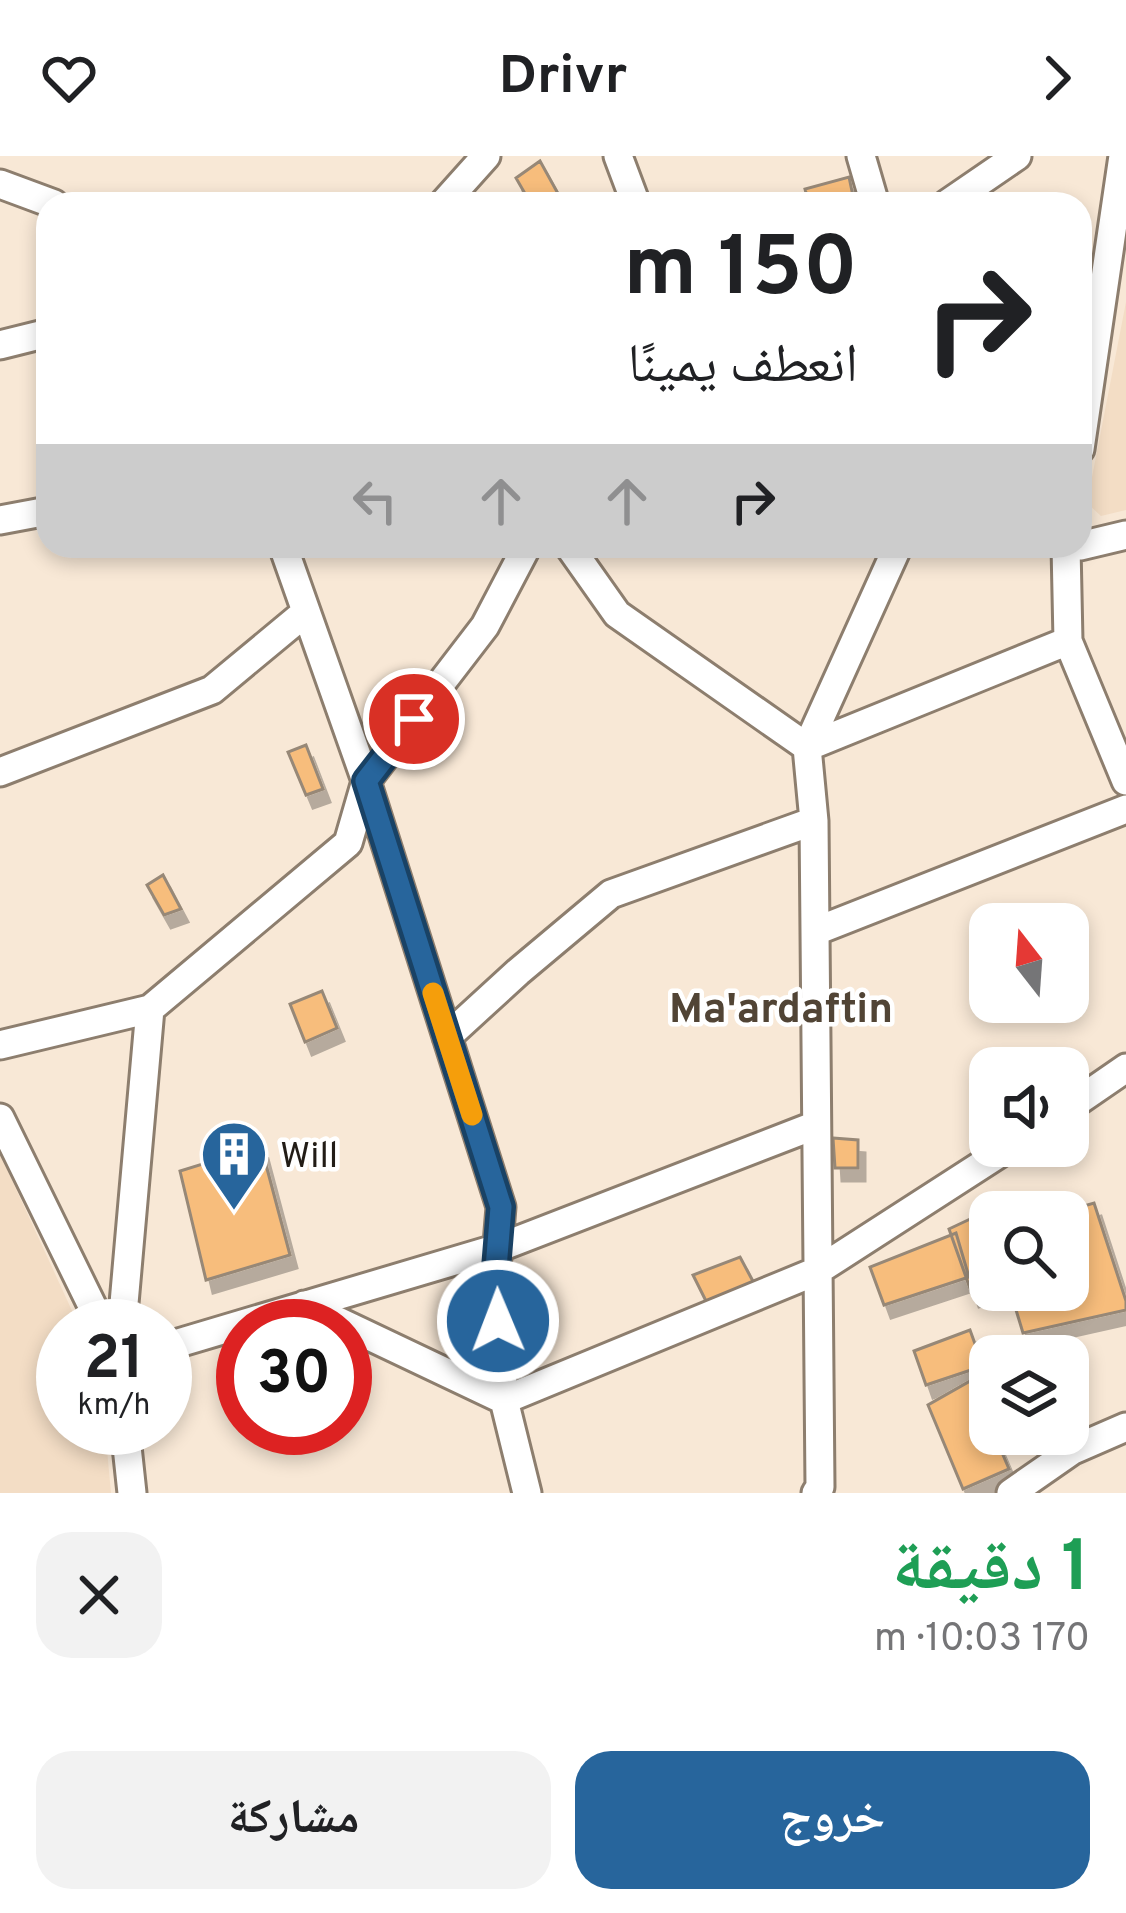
<!DOCTYPE html>
<html lang="ar">
<head>
<meta charset="utf-8">
<style>
	body { margin:0; font-family:Overpass,"Noto Naskh Arabic",sans-serif; background:#f2f2f2; color:#202124; direction:rtl; height:100vh; display:flex; flex-direction:column; font-size:45px; white-space:nowrap }
	* { box-sizing:border-box; margin:0 }
	p { font-size:39px; color:#757577 }
	.icon { flex:none; width:66px; height:66px; fill:none; stroke:currentColor; stroke-width:2; stroke-linecap:round; stroke-linejoin:round }
	.map { position:relative; height:1337px; overflow:hidden; direction:ltr }
	.side { display:flex; flex-direction:column; background:#fff; flex:1 }
	.side>* { flex:none }
	.hud { position:absolute; left:36px; top:36px; width:1056px; height:366px; border-radius:36px; box-shadow:0 6px 18px #0003; direction:rtl; background:#fff; color:#202124; overflow:hidden }
	.needle { width:78px; rotate:343deg }
	.controls { position:absolute; left:969px; top:747px; display:grid; gap:24px }
	.controls a { display:grid; place-items:center; width:120px; height:120px; border-radius:24px; background:#fff; box-shadow:0 6px 18px #0003; font-size:60px }
	.speed { position:absolute; left:36px; top:1143px; display:flex; gap:24px; font-size:60px; font-weight:700; text-align:center }
	.speed>* { display:grid; place-content:center; width:156px; height:156px; border-radius:50%; background:#fff; box-shadow:0 6px 18px #0003; line-height:1 }
	.speed small { font-size:30px; font-weight:400 }
	.speed .limit { border:18px solid #d22; background:#fff; color:#111 }
	.pin { position:absolute; display:grid; place-items:center; width:102px; height:102px; color:#fff; margin:-51px; border:6px solid #fff; border-radius:50%; box-shadow:0 3px 12px #0007 }
	.me { position:absolute; width:132px; margin:-66px; rotate:359deg; stroke-linejoin:round; filter:drop-shadow(0 0 9px #0008) }
	.turn { display:flex; align-items:center; gap:42px; height:252px; padding:0 36px; font-size:54px }
	.turn .icon { width:156px; height:156px; stroke-width:2.5 }
	.turn b { display:block; font-size:84px; line-height:102px }
	.lanes { display:flex; align-items:center; height:114px; padding:0 36px; background:#0003; justify-content:center; gap:60px; direction:ltr }
	.lanes .off { opacity:.35 }
	.round { display:grid; place-items:center; flex:none; width:126px; height:126px; border-radius:36px; background:#f2f2f2 }
	.overview { display:flex; align-items:center; justify-content:space-between; height:204px; padding:0 36px }
	h1 { font-size:72px; font-weight:700; line-height:90px; color:#1e9e55 }
	.action { display:flex; gap:24px; margin-top:auto; padding:24px 36px }
	.action a { flex:1; height:138px; border-radius:36px; background:#27659c; color:#fff; font-size:48px; font-weight:700; line-height:138px; text-align:center }
	.action a+a { background:#f2f2f2; color:#202124 }
	header { display:flex; justify-content:space-between; align-items:center; height:156px; padding:0 36px; background:#fff; font-size:54px; font-weight:700 }
	.map>svg:first-child { display:block }
	.built { fill:#f3ddc5 }
	.building { fill:#f7bd7c; stroke:#978877; stroke-width:3; filter:url(#shadow) }
	.lines { fill:none; stroke-linecap:round; stroke-linejoin:round }
	.minor-casing { stroke:#8d7e6e; stroke-width:33 }
	.minor { stroke:#fff; stroke-width:27 }
	.route-casing { stroke:#194265; stroke-width:30 }
	.route { stroke:#27659c; stroke-width:21 }
	.slow { stroke:#f59e0b; stroke-width:21 }
	.labels { text-anchor:middle; stroke-width:9; stroke-linejoin:round; paint-order:stroke }
	.poi-label { font-size:36px; fill:#221c16; stroke:#fff; text-anchor:start }
	.quarter-label { font-size:42px; font-weight:bold; fill:#514435; stroke:#fff }
</style>
</head>
<body>
<header><svg class="icon" aria-label="forward" viewBox="0 0 24 24"><path d="M9 5l7 7-7 7"/></svg>Drivr<svg class="icon" aria-label="heart" viewBox="0 0 24 24"><path d="M12 20l-8-8c-3-5 5-10 8-4 3-6 11-1 8 4z"/></svg></header>
<div class="map">
<svg width="1126" height="1337" viewBox="0 0 1126 1337">
	<defs>
		<filter id="shadow"><feDropShadow dx="7" dy="13" stdDeviation="0" flood-color="#0004"/></filter>
	</defs>
	<rect width="100%" height="100%" fill="#f8e8d6"/>
	<path class="built" d="M1126 146V354L1101 360 1087 347Z
		M0 998 79 1170H63V1272H105L111 1337H0Z"/>
	<path class="building" d="M540 5 561 43 548 48H531L516 22Z
		M849 21 853 40 833 48H809L805 33Z
		M306 589 323 633 306 639 288 596Z
		M163 719 181 753 164 759 147 729Z
		M322 835 337 872 305 886 290 848Z
		M833 982 858 984V1012H835Z
		M261 990 290 1099 206 1124 180 1015Z
		M1094 1047 1126 1145V1154L1023 1177 1010 1134H1068V1056H1063Z
		M983 1057 990 1081V1133L972 1138 949 1073Z
		M956 1077 969 1121 884 1149 870 1111Z
		M740 1101 756 1131 709 1151 693 1119Z
		M970 1174 983 1210 926 1229 914 1195Z
		M972 1224 990 1268V1278H994L1009 1313 963 1333 928 1249Z"/>
	<g class="lines">
		<g class="minor-casing">
			<path id="minor" d="M618 0 636 48
				M861 0 875 48
				M0 28 54 48
				M443 48 486 0
				M947 48 1017 0
				M0 189 48 177
				M1080 293 1123 0
				M0 364 48 355
				M283 390 366 625 501 1051 495 1125 504 1244 527 1337
				M569 390 617 458 807 591 1068 485
				M1066 390 1068 485 1126 625
				M1080 390 1126 379
				M0 616 212 534 306 456
				M816 775 1126 653
				M447 881 518 816 611 738 814 665
				M0 889 150 853 348 687 366 625 485 470 527 390
				M1068 952 1126 912
				M0 962 102 1170
				M304 1149 504 1244 817 1115 1011 990
				M122 1170 150 853
				M165 1191 498 1092 816 969
				M125 1272 132 1337
				M816 1337 820 1331 814 665 807 591 898 390
				M1011 1337 1073 1294 1126 1271"/>
		</g>
		<use href="#minor" class="minor"/>
	</g>
	<g class="lines">
		<g class="route-casing">
			<path id="route" d="M414 563 366 625 501 1051 495 1125 498 1165"/>
		</g>
		<use href="#route" class="route"/>
		<path class="slow" d="M433 837 472 959"/>
	</g>
	<defs>
		<g id="building-pin" transform="scale(3.45)"><path d="M0 17L-7.5 6A9.5 9.5 0 1 1 7.5 6Z" fill="#27659c" stroke="#fff"/><path d="M-4-6H4V6H1V3H-1V6H-4ZM-2.5-4.3h1.7v1.8h-1.7ZM.8-4.3h1.7v1.8H.8ZM-2.5-1h1.7V.8h-1.7ZM.8-1h1.7V.8H.8Z" fill="#fff"/></g>
	</defs>
	<g fill-rule="evenodd">
		<use href="#building-pin" x="234" y="998"/>
	</g>
	<g class="labels">
		<g class="poi-label">
			<text x="280" y="1011">Will</text>
		</g>
		<g class="quarter-label">
			<text x="781" y="866">Ma'ardaftin</text>
		</g>
	</g>
</svg>
<div class="controls">
<a><svg class="needle" viewBox="-14 -14 28 28"><path d="M0-13l5 13h-10z" fill="#e53935"/><path d="M0 13l5-13h-10z" fill="#757577"/></svg></a>
<a><svg class="icon" aria-label="sound" viewBox="0 0 24 24"><path d="M4 9h4l5-4v14l-5-4H4zM17 9q2 3 0 6"/></svg></a>
<a><svg class="icon" aria-label="search" viewBox="0 0 24 24"><circle cx="10" cy="10" r="6"/><path d="M15 15l6 6"/></svg></a>
<a><svg class="icon" aria-label="layers" viewBox="0 0 24 24"><path d="M12 4l9 5-9 5-9-5zM3 14l9 5 9-5"/></svg></a>
</div>
<div class="speed"><div>21<small>km/h</small></div><div class="limit">30</div></div>
<div class="pin" style="left:414px;top:563px;background:#d93025"><svg class="icon" aria-label="arrive" viewBox="0 0 24 24"><path d="M6 21V4h12l-3 4 3 4H6"/></svg></div>
<svg class="me" style="left:498px;top:1165px" viewBox="-20 -20 40 40"><circle r="17" fill="#27659c" stroke="#fff" stroke-width="3"/><path d="M0-11L8 9 0 5-8 9z" fill="#fff"/></svg>
<div class="hud">
<div class="turn"><svg class="icon" aria-label="right" viewBox="0 0 24 24"><path d="M7 20v-9h11M14 6l5 5-5 5"/></svg><div><b>150 m</b>انعطف يمينًا</div></div>
<div class="lanes"><svg class="icon off" aria-label="left" viewBox="0 0 24 24"><path d="M17 20v-9H6M10 6l-5 5 5 5"/></svg><svg class="icon off" aria-label="ahead" viewBox="0 0 24 24"><path d="M12 20V5M6 11l6-6 6 6"/></svg><svg class="icon off" aria-label="ahead" viewBox="0 0 24 24"><path d="M12 20V5M6 11l6-6 6 6"/></svg><svg class="icon" aria-label="right" viewBox="0 0 24 24"><path d="M7 20v-9h11M14 6l5 5-5 5"/></svg></div>
</div>
</div>
<section class="side">
<div class="overview"><div><h1>1 دقيقة</h1><p>170 m · 10:03</p></div><a class="round"><svg class="icon" aria-label="close" viewBox="0 0 24 24"><path d="M6 6l12 12M18 6L6 18"/></svg></a></div>
<div class="action"><a>خروج</a><a>مشاركة</a></div>
</section>
</body>
</html>
